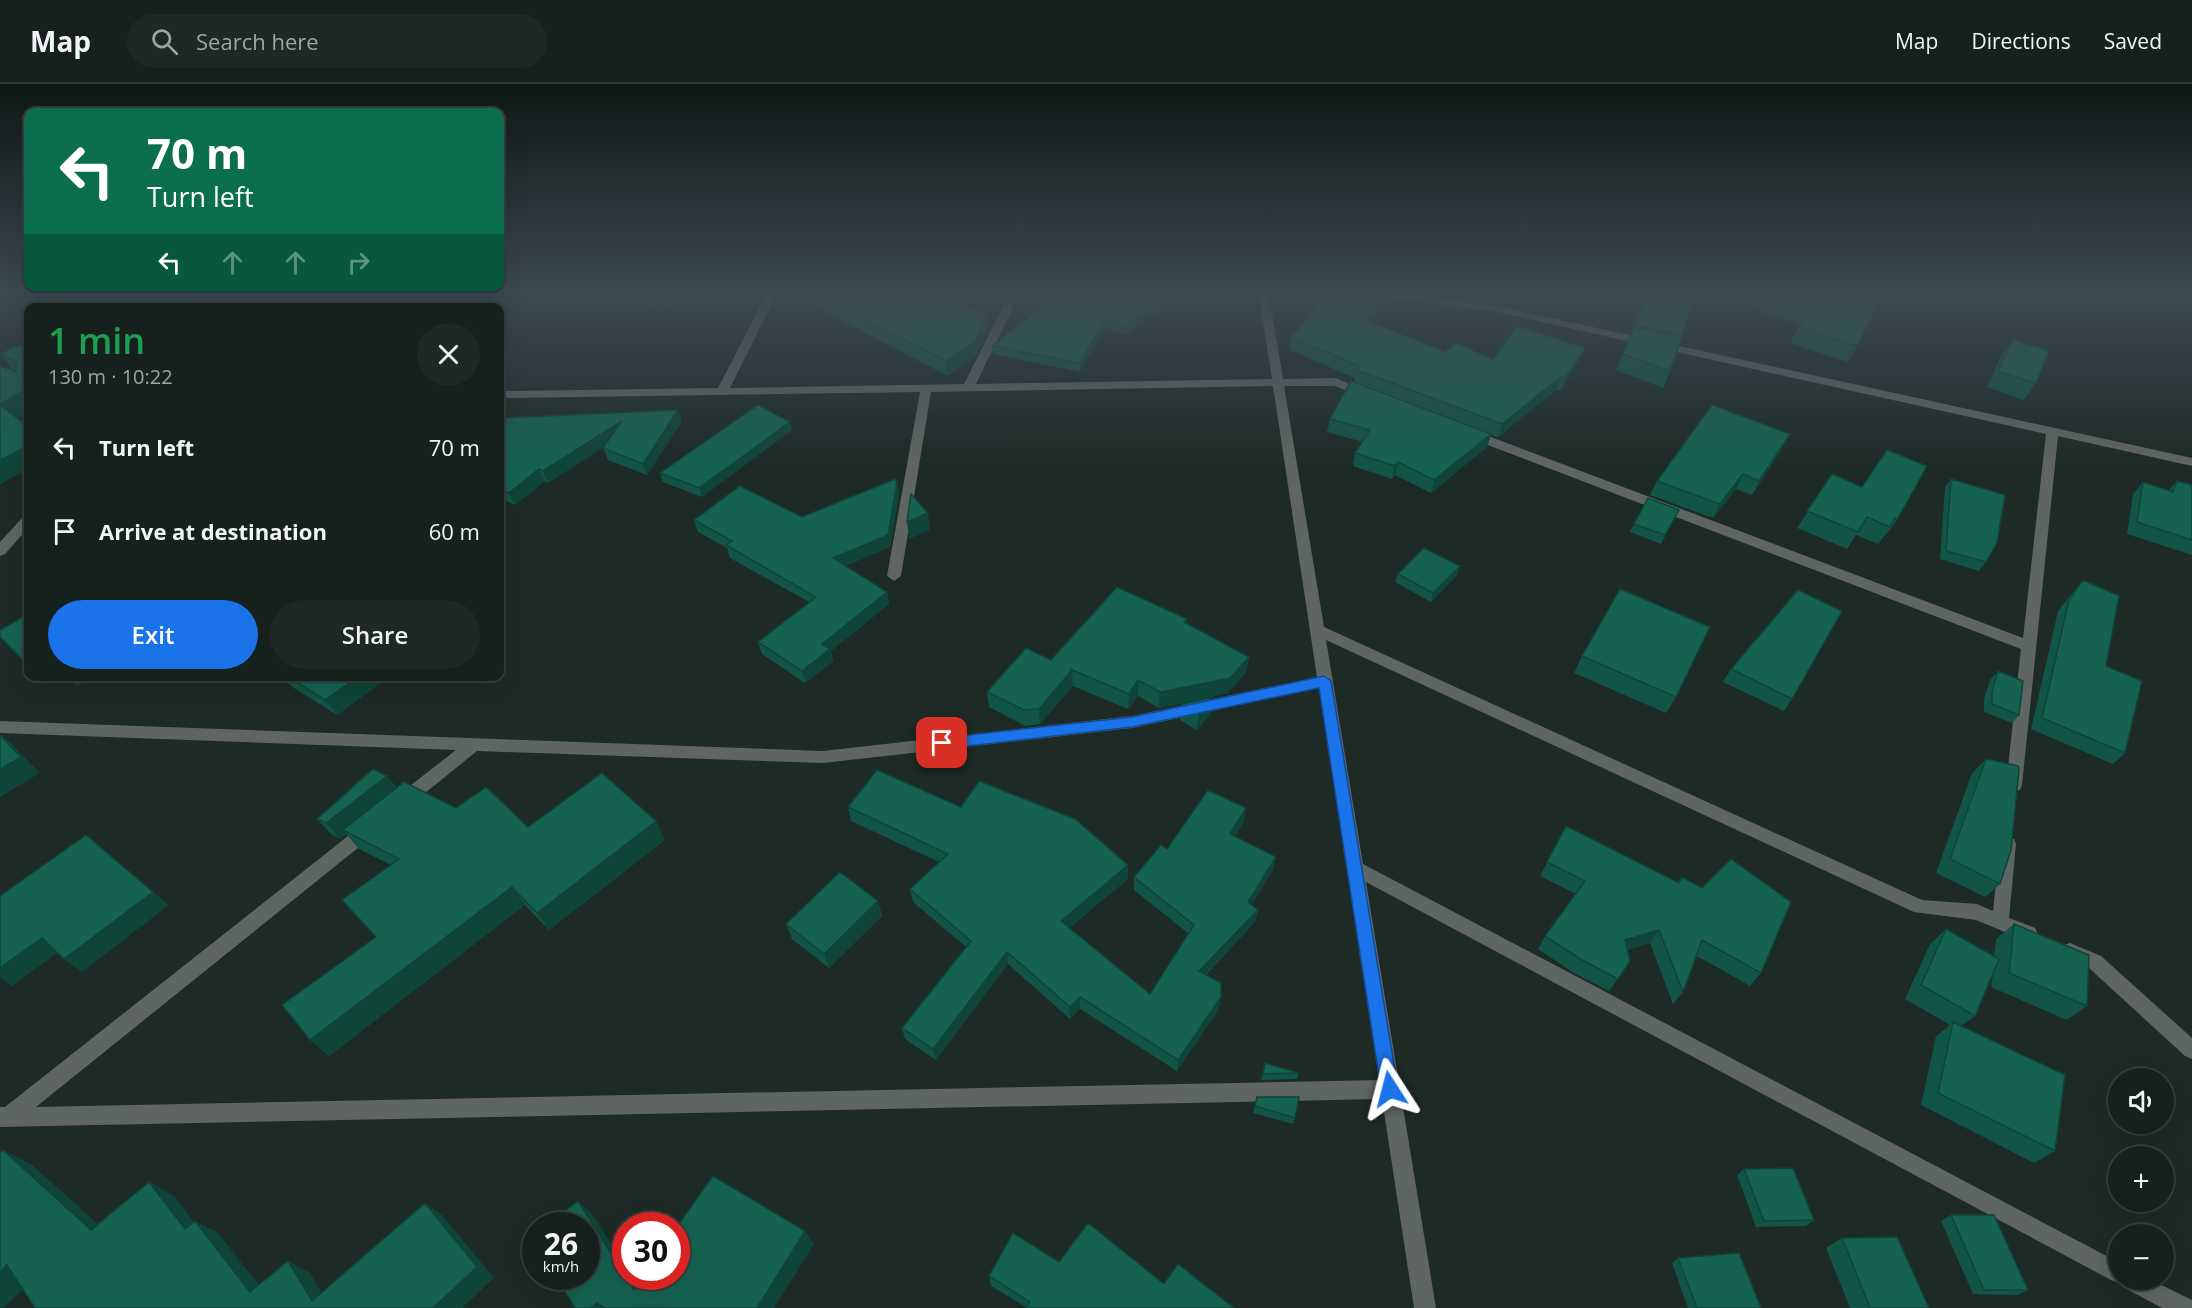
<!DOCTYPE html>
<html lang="en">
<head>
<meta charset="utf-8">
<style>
	body { margin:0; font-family:"Open Sans",sans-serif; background:#1f2825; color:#f1f3f6; height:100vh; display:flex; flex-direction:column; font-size:22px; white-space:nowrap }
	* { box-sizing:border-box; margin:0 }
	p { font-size:20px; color:#9ea3a3 }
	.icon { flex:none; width:33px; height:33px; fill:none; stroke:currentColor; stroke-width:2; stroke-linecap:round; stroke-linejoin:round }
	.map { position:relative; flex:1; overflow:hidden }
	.details { position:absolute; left:24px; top:219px; width:480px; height:378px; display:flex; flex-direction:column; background:#16201c; border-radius:12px; box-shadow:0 6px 24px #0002,0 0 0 2px #353e3b }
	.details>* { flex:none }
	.hud { position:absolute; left:24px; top:24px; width:480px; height:183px; border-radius:12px; box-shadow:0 6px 24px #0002,0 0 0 2px #353e3b; background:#0b6e4f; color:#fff; overflow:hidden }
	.fabs { position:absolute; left:2108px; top:984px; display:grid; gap:12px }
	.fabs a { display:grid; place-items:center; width:66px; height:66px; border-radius:50%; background:#16201c; box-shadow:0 6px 24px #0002,0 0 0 2px #353e3b; font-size:30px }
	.speed { position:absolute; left:522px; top:1128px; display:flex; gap:12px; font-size:30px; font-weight:700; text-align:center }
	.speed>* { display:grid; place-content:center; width:78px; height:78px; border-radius:50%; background:#16201c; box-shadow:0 6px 24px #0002,0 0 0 2px #353e3b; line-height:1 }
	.speed small { font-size:15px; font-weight:400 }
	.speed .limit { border:9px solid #d22; background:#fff; color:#111 }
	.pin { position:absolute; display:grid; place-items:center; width:51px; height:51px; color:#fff; margin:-26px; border-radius:12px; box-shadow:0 3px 9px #0006 }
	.me { position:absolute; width:66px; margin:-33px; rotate:351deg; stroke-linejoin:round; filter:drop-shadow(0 0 4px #0008) }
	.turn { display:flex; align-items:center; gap:21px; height:126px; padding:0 24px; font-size:27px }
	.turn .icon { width:78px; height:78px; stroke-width:2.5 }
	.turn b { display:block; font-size:42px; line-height:51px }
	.lanes { display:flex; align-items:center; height:57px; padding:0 24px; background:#0003; justify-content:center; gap:30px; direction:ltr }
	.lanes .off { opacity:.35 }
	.round { display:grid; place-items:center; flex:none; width:63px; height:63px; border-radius:32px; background:#1f2825 }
	.headline { display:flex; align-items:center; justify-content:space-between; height:102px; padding:0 24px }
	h1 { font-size:36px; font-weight:600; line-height:45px; color:#1e9e55 }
	.button { display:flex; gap:12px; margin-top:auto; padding:12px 24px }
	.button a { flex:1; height:69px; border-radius:36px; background:#1a73e8; color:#fff; font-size:24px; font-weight:600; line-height:69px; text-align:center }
	.button a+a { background:#1f2825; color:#f1f3f6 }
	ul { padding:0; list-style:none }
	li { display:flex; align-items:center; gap:18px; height:84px; padding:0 24px }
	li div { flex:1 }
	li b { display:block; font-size:22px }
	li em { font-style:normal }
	header { display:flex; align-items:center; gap:36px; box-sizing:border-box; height:84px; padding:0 30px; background:#16201c; border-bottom:2px solid #353e3b }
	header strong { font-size:28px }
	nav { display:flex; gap:33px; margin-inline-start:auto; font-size:21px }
	.search { width:420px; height:54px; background:#1f2825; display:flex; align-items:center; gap:15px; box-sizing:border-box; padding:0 21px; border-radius:33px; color:#9ea3a3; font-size:22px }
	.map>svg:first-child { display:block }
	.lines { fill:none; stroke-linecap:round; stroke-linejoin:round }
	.street { fill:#5f6563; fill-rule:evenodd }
	.wall { fill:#125445 }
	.shaded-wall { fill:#0f4538 }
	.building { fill:#156250; stroke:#0f4538; stroke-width:1.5 }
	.route { fill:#1a73e8; stroke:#114b97; stroke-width:1.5 }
</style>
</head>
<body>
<header>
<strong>Map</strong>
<div class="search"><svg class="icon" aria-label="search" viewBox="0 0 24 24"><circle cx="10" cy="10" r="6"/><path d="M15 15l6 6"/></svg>Search here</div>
<nav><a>Map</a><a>Directions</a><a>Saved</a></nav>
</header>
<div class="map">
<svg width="2192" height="1224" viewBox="0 0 2192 1224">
	<rect width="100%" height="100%" fill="#1e2a26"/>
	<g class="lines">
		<path class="street" d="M220 211H230L221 224H210Z
			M472 211H482L478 224H467Z
			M766 211H776L730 304 964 300 1009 211H1019L976 300 1272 295 1259 211H1269L1283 295 1336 294 1373 310 1367 314 1335 302H1284L1324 543 1922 816 1977 820 1993 827 2000 760 2002 755 2008 753 2014 755 2016 760 2009 834 2035 844 2038 850 2035 856 2029 858 1976 836 1914 828 1326 556 1363 780 2118 1178V1196H2151L2192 1216V1224H2162L2123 1203 2120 1199 2111 1196 1366 798 1436 1224H1414L1382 1015 0 1043V1023H5L362 741 368 739 374 741 376 746 374 751 36 1023 1379 996 1319 604 1132 644 823 679 477 667 409 722 403 724 397 722 395 717 397 712 456 666 0 649V637L823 667 1132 632 1317 593 1273 302 931 308 901 492 894 497 887 492 920 308 500 314V307L718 304Z
			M1390 211H1415L1497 222 2192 374V382L2058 352 2022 701 2020 706 2014 707 2008 706 2006 701 2021 565 1467 353 1465 350 1471 346 1475 347 2023 554 2046 350 1497 228 1395 214Z
			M28 432V444L5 470 0 472V458L23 433Z
			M2070 859 2101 872 2192 954V975L2185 972 2089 884 2064 873 2061 867 2064 861Z"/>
	</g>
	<path class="wall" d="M59 211H180L188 224H72Z
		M621 211H690L659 228Z
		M810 211H945H944L988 247 975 273 948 292 812 221Z
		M1179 211 1160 231 1151 226 1127 251 1105 243 1080 288 993 270 992 262Z
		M1647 211 1692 221 1670 287 1663 304 1616 286Z
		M1755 211H1882L1857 262 1848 278 1790 259 1800 241 1749 223Z
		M1390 213 1371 238 1445 268 1493 275 1580 276 1560 307 1556 306 1498 353 1491 351 1487 363 1431 409 1395 391 1392 395 1353 382 1355 369 1363 358 1327 348 1330 335 1355 298V294L1290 266 1291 253Z
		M2013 255 2036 299 2024 316 1987 303 2001 272Z
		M16 262 28 328 18 334 28 342V385L0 400 13 287 0 270Z
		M500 334 682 337 647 391 608 376 603 364 605 362 548 399 545 397 515 421 500 414Z
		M790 338 792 346 702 413 663 398 660 389Z
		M1782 365 1752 411 1736 405 1713 434 1650 411 1657 397Z
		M1832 390 1897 436 1885 452H1884L1878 460 1856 451 1847 465 1797 444Z
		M1951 395 1986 478 1979 487 1940 475 1945 403Z
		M2177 397 2192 401V471L2127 450 2133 410 2143 398 2169 406Z
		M897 398 899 410 890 463 845 482 887 508 889 520 831 567 833 577 805 599 762 570 758 558 809 518 730 474 727 464 698 448 694 436 802 433Z
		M1679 426 1661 460 1630 448 1634 440Z
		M1398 490 1457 491 1431 518 1395 498Z
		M2083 496 2106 582 2125 669 2113 680 2031 645 2058 527 2073 508Z
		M1187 535 1186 539 1249 573 1246 588 1228 609 1159 624 1138 612 1128 625 1073 602 1040 640 1025 642 989 623 987 608 1051 576Z
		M1582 572 1676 613 1666 629 1574 589Z
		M1731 585 1792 615 1784 627 1723 598Z
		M1998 587 2019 631 2012 639 1984 628V615L1990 596Z
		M279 592H390L337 631 294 604Z
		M1213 613 1211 629 1197 646 1180 636 1182 620Z
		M1986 675 2000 800 1985 813 1936 789 1972 689Z
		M387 692 397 704 456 724 528 743 665 756 549 846 525 821 329 972 310 956 376 853 391 781 359 765 346 750 340 755 331 750 317 735Z
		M848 723 1128 795 1069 844 1150 910 1189 850 1134 806V793L1167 765 1244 738 1235 752 1276 773 1273 786 1251 821 1258 826 1255 838 1206 891 1219 925 1177 987 1080 925 1070 935 1008 880 936 976 905 955 902 944 966 863 913 818 910 805 939 778 851 737Z
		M1566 742 1678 798 1682 793 1761 889 1750 902 1697 872 1683 908 1673 920 1650 859 1627 866 1618 895 1609 907 1574 889 1538 865 1545 852 1576 810 1540 792Z
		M878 817 882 832 829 884 792 855 786 840Z
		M2014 840 2087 922 2067 936 1991 903 1993 890 1975 932 1961 942 2055 1067 2034 1079 1921 1021 1936 952 1950 941 1905 915 1930 860 1946 845 1994 872 1996 855Z
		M1265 979 1299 989 1297 995 1261 996Z
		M1257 1013 1295 1034 1293 1040 1253 1029Z
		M1744 1085 1814 1136 1806 1142 1756 1143 1737 1091Z
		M1951 1131 2028 1206 2017 1211 1973 1210 1941 1137Z
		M1842 1154 1929 1224H1850L1826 1164Z
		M1678 1174 1761 1224H1688L1672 1179Z
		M1059 1178 1164 1200 1026 1223 991 1202 989 1192Z"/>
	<path class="shaded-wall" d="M180 211 188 224H151Z
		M673 211H690L659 228 657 220Z
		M1171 211H1179L1160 231 1161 222Z
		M1385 211H1390V213L1363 248 1365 236Z
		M1152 218 1151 226 1127 251V242Z
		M987 232 988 247 975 273 948 292 946 277Z
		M1105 235V243L1080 288V279Z
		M1585 264 1580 276 1560 307 1565 294Z
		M1561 293 1556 306 1498 353 1502 340Z
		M28 304V328L14 337 0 320Z
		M678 326 682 337 647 391 643 380Z
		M622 337 626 349 548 399 543 387Z
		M790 338 792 346 702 413 699 404Z
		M1491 350 1487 363 1431 409 1434 396Z
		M1790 350 1782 365 1752 411 1759 397Z
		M28 362V385L0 400V376Z
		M1398 378 1395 391 1392 395 1395 382Z
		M539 385 545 397 515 421 509 409Z
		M1743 390 1736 405 1713 434 1720 420Z
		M897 398 899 410 890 463 835 486 833 474Z
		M928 429 930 446 909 455 907 438Z
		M1460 482 1457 491 1431 518 1433 509Z
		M887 508 889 520 831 567 833 577 805 599 802 587 822 560Z
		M28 572V581L22 575Z
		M1249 573 1246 588 1228 609 1159 624 1160 608Z
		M1072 586 1073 602 1040 640 1039 625Z
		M67 592H95L77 602Z
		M359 592H390L337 631 325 616Z
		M1138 596V612L1128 625 1129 610Z
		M1213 613 1211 629 1197 646 1199 629Z
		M0 650 12 660 40 689 0 713Z
		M387 692 399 708 343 746 346 750 340 755 326 739Z
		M1246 724 1244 738 1228 763 1230 750Z
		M656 737 665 756 549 846 537 829Z
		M1276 773 1273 786 1245 831 1248 818Z
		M1128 781V795L1062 850 1061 837Z
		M512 803 525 821 329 972 310 956Z
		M153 808 169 821 82 888 64 875Z
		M878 817 882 832 829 884 824 870Z
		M1258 826 1255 838 1197 899 1199 887Z
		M1659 846 1650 859 1616 869 1625 856Z
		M42 854 60 867 12 902 0 893V884Z
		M1007 868 1008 880 936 976 933 965Z
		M1080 913V925L1070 935V923Z
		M1221 913 1219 925 1177 987 1178 976Z
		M3 1066 31 1080 118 1158 91 1146Z
		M149 1098 174 1112 209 1158 185 1145Z
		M578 1117 593 1131 626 1183V1192Z
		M425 1119 442 1131 494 1194 462 1224H433Z
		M195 1137 218 1149 273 1219 250 1208Z
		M805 1147 814 1160 774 1224H757Z
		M288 1177 310 1189 331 1224 312 1217Z
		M7 1181 36 1193 3 1224H0V1188Z
		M626 1192H632L648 1218 634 1206Z
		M597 1219 603 1224H591Z"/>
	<path class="building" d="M62 211H180L182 213 151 224H77Z
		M637 211H673L657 220Z
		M818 211H943L987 232 974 258 946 277Z
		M1058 211H1171L1161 222 1152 218 1127 242 1105 235 1080 279 992 262Z
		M1327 211H1385L1365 236 1445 268 1456 259 1493 275 1517 242 1585 264 1565 294 1561 293 1502 340 1357 286 1359 282 1291 253Z
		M1647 211H1651L1692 221 1682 251 1635 241Z
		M1766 211H1882L1857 262 1799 243 1809 225Z
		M1634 243 1682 253 1670 287 1623 270Z
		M2013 255 2049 267 2036 299 1998 287Z
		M16 262H28V304L0 320V282L16 288V278L0 270Z
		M1351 297 1491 350 1434 396 1398 378 1395 382 1355 369 1370 346 1330 335Z
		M0 321 28 342V362L0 376Z
		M758 321 790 338 699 404 660 389Z
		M1712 321 1790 350 1759 397 1743 390 1720 420 1657 397Z
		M678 326 643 380 603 364 622 337 543 387 539 385 509 409 500 405V334Z
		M1887 366 1927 382 1897 436 1895 434 1890 443 1867 433 1858 448 1807 427 1832 390 1862 403Z
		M895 395 897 398 888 451 833 474 887 508 822 560 830 565 802 587 758 558 816 513 726 461 732 457 694 436 740 402 802 433Z
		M1951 395 2005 411 1997 459 1986 478 1946 467Z
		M2177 397 2192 401V456L2137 438 2143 398 2173 408Z
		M911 410 928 429 907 438Z
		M1648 414 1679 426 1665 451 1634 440Z
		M1424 464 1460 482 1433 509 1398 490Z
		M2083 496 2119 512 2106 582 2142 597 2125 669 2042 634 2069 516Z
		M1117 503 1187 535 1184 538 1249 573 1230 594 1160 608 1138 596 1129 610 1070 585 1072 586 1039 625 1024 626 987 608 1026 564 1051 576Z
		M1620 505 1710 543 1676 613 1582 572Z
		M1798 506 1842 527 1792 615 1731 585Z
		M28 530V572L22 575 0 553V546Z
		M1998 587 2023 597 2019 631 1992 620V607Z
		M287 592H359L325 616Z
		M1213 613 1199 629 1182 620Z
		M0 651 21 673 0 685Z
		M1986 675 2018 682 2019 685 2011 766 2000 800 1950 775Z
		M373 685 387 692 326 739 317 735Z
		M877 686 961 723 979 697 1075 735 1128 781 1061 837 1150 910 1194 841 1134 793 1161 761 1167 765 1208 706 1246 724 1230 750 1276 773 1248 818 1258 826 1199 887 1221 899V913L1178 976 1080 913 1070 923 1007 868 933 965 902 944 971 857 910 805 948 770 848 723Z
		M602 689 656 737 537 829 512 803 310 956 282 921 376 853 342 816 399 775 343 746 404 698 456 724 486 703 528 743Z
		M1566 742 1679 799 1682 793 1702 804 1731 775 1791 818 1761 889 1702 856 1683 908 1659 846 1625 856 1630 877 1618 895 1582 876 1545 852 1585 797 1547 778Z
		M86 751 153 808 64 875 42 854 0 884V812Z
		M840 788 878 817 824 870 786 840Z
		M2014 840 2089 871 2087 922 2009 889Z
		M1946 845 1999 875 1975 932 1921 901Z
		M1953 938 2065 991 2055 1067 1938 1009Z
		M1265 979 1299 989 1263 990Z
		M1257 1013H1299L1295 1034 1255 1022Z
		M3 1066 91 1146 149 1098 185 1145 195 1137 250 1208 288 1177 312 1217 425 1119 477 1183 433 1224H35L7 1181 0 1188V1069Z
		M1793 1084 1814 1136 1764 1137 1744 1085Z
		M713 1092 805 1147 757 1224H605L597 1219 591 1224H575L556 1192H586V1142H546L578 1117 634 1206 643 1192H676V1144Z
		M1951 1131H1994L2028 1206H1984Z
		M1088 1139 1164 1200 1178 1180 1234 1224H1026L1030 1218 989 1192 1013 1149 1059 1178Z
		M536 1150V1158L532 1152Z
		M1897 1153 1929 1224H1870L1842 1154Z
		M1739 1169 1761 1224H1697L1678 1174Z"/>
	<linearGradient id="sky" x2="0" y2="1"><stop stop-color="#101715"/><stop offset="0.55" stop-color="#3b4a52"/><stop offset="1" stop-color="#3b4a52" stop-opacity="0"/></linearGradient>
	<rect width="2192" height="382" fill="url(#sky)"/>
	<path class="route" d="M1324 592 1331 597 1398 1005 1396 1011 1390 1014 1384 1011 1381 1005 1319 604 1132 643 942 665 937 663 935 659 937 655 942 654 1132 633Z"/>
</svg>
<div class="fabs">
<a><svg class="icon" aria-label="sound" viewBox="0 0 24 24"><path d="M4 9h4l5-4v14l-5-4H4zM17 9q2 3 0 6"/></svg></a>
<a>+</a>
<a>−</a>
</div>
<div class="speed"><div>26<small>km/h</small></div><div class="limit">30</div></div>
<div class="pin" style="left:942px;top:659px;background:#d93025"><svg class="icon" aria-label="arrive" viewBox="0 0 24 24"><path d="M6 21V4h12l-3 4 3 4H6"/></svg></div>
<svg class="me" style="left:1390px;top:1005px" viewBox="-20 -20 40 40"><path d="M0-17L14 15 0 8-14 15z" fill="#1a73e8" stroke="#fff" stroke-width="4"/></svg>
<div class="hud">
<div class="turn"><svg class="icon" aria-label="left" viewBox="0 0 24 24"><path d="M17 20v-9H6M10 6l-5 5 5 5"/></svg><div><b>70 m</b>Turn left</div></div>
<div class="lanes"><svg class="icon" aria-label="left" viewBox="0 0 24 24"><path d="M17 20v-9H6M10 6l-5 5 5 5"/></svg><svg class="icon off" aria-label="ahead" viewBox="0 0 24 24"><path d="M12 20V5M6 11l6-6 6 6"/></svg><svg class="icon off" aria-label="ahead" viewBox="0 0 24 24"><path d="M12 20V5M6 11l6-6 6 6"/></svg><svg class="icon off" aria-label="right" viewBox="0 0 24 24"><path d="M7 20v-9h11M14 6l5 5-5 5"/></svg></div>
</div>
<section class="details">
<div class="headline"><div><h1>1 min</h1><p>130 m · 10:22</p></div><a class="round"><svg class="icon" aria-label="close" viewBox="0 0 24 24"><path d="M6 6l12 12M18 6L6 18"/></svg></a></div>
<ul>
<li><svg class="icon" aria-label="left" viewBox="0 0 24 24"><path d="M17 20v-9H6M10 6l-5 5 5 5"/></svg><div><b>Turn left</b></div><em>70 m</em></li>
<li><svg class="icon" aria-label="arrive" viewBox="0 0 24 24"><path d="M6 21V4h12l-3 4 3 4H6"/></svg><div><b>Arrive at destination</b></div><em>60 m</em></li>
</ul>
<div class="button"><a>Exit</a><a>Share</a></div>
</section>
</div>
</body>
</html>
